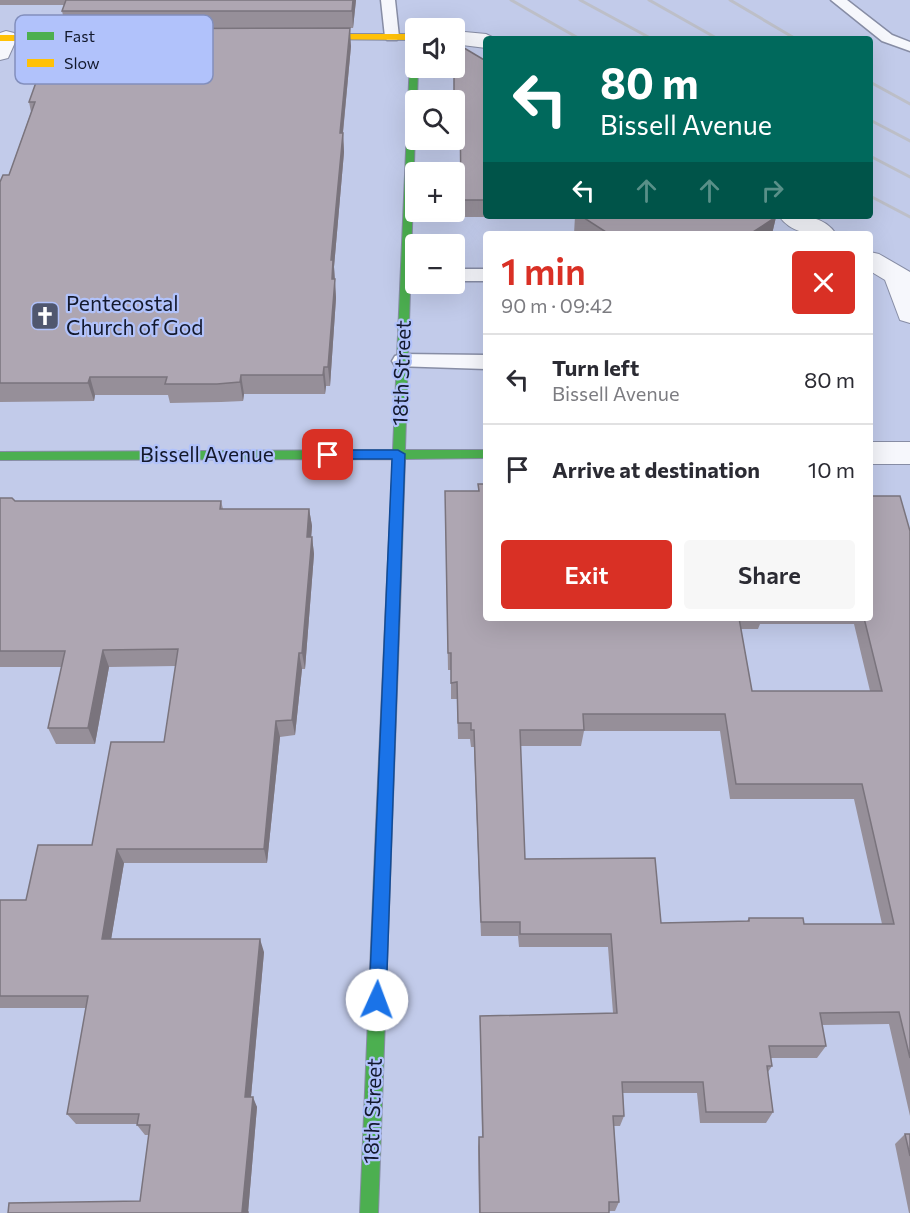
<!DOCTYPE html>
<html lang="en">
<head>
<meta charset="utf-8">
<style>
	body { margin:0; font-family:Commissioner,sans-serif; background:#f7f7f7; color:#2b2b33; height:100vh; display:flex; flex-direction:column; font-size:22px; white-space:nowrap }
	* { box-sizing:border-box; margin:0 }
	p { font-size:20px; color:#7c7c81 }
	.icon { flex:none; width:33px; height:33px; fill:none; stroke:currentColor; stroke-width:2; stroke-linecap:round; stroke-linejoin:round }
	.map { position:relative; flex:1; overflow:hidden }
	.side { position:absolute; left:483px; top:231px; width:390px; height:390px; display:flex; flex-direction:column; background:#fff; border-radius:6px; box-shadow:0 6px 24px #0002 }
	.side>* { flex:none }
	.top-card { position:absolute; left:483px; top:36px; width:390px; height:183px; border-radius:6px; box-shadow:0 6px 24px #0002; background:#00695c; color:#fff; overflow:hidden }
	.buttons { position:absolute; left:405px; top:18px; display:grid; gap:12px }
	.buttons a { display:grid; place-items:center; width:60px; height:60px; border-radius:6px; background:#fff; box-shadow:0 6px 24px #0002; font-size:30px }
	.pin { position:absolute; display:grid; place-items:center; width:51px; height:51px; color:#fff; margin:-26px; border-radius:12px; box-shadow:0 3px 9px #0006 }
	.me { position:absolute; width:66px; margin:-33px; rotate:2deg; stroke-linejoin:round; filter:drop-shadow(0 0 4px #0008) }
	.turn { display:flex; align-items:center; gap:21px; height:126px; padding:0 18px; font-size:27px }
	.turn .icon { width:78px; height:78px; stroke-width:2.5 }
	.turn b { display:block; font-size:42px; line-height:51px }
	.lanes { display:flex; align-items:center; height:57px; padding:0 18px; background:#0003; justify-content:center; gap:30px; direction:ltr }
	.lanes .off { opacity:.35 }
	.round { display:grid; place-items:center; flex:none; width:63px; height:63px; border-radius:6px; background:#f7f7f7 }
	.summary { display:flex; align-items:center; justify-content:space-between; height:102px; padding:0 18px }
	h1 { font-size:36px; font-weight:600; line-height:45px; color:#d93025 }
	.button { display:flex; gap:12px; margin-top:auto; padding:12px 18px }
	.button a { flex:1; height:69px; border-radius:6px; background:#d93025; color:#fff; font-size:24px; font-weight:600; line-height:69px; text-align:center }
	.button a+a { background:#f7f7f7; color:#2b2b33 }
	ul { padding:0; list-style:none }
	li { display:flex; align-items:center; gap:18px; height:90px; padding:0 18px; border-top:2px solid #e1e1e2 }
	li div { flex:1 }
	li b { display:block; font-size:22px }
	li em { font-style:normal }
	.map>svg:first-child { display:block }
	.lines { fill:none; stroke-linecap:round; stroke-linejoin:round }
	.lane-casing { stroke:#878da5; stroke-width:3 }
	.street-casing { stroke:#878da5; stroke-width:2 }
	.fast-casing { stroke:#878da5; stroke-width:2 }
	.slow-casing { stroke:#878da5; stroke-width:2 }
	.lane { fill:#f6f7fc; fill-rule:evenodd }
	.street { fill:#f6f7fc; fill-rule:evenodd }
	.fast { fill:#4caf50; fill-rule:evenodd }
	.slow { fill:#ffc107; fill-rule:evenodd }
	.rail { stroke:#bdbfc8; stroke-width:3 }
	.wall { fill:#968f99; fill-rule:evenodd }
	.shaded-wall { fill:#7a747d }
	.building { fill:#aea6b2; stroke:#7a747d; stroke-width:1.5; fill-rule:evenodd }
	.route { fill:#1a73e8; stroke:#114b97; stroke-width:1.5 }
	.labels { text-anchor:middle; stroke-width:4.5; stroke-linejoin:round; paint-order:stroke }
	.poi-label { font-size:21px; fill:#13192d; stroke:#b1c2fb; text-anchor:start }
	.street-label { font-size:21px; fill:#13192d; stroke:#b1c2fb }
	.key { fill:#b1c2fb; stroke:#828fbd; stroke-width:1.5 }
	.key-label { font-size:16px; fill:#13192d }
</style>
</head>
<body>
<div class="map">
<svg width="910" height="1213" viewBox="0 0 910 1213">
	<rect width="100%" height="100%" fill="#c2cbea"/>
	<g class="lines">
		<g class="lane-casing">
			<path id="lane" d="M381 0H395L399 37 397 40H387L385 37Z
				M831 0H847L892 35 910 42V51L882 41Z
				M454 269H486V281H454Z
				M402 354 486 355V369L395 366 392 361 395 356Z"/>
		</g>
		<g class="street-casing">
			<path id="street" d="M6 31 14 33 17 38 8 58 0 60V33Z
				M454 31 486 34 496 39H486V48L454 44Z
				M779 216C800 216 823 214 836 234 815 234 793 236 779 216Z
				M870 252 879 254 910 272V323L900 320 885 280 870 271Z
				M870 442H910V464H870Z"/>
		</g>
		<g class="fast-casing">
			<path id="fast" d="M416 34V68H418L417 100H416L405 450H486V458L405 459 401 580 399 584H389L387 580 393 459 0 460V452L393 450 411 37Z
				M384 819 389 821 392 826 378 1213H360L376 826 379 821Z"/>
		</g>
		<g class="slow-casing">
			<path id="slow" d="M305 34H416V40L302 39V35Z
				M0 35H97L101 38 97 41H0Z
				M394 575 399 576 401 580 392 826 389 831 384 833 379 831 376 826 387 580 389 576Z"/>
		</g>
		<use href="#lane" class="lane"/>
		<use href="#street" class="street"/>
		<use href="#fast" class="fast"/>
		<use href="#slow" class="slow"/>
		<path class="rail" d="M511 0 580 39
			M580 0 652 39
			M649 0 718 39
			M730 0 796 39
			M870 82 910 104
			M870 120 910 141
			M870 156 910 177
			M870 196 910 217"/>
	</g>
	<path class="wall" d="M0 0H356L353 28 66 29 62 11 64 5H0Z
		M351 46 343 133 344 152 334 267 336 298 330 386H326L325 394H244L243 401 221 402 170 403 168 395H95L94 401 0 402V182L9 175 31 112 29 102Z
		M486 61V216H537V217H461L460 120H454V68Z
		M575 216H774L776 217 772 234H574Z
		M445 491 486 618H870L910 531V1116L889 1024 822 1025 826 1046 817 1058H770L772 1066 768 1072 773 1112 766 1123H700L697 1093H623L624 1116 620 1126H614L619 1202 615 1211H609V1213H479L478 1147 479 1137H482L480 1016 613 1013 608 947H519L518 936H481L474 747H471L470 739H458L457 699H451V670H448ZM760 624H854L870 691H752L741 629H758ZM584 731H720L730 799H854L882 924H804L749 918 747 921 661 923 525 859 520 746H581Z
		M0 498 15 501H221L223 509H309L312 526 311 537H312L314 554 305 669H302L295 735 280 737 267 863H124L111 939 264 952 251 1097 257 1107 248 1212 140 1201 149 1135H145L137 1125 138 1124H76L67 1114 86 1008H0V900H26L92 845 164 742 176 666 109 667 95 744H56L48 728 62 667H0Z
		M905 1134H910V1213H909L895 1144Z"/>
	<path class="shaded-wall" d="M353 0H356L353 28 352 11Z
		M350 28 351 46 341 152 340 133Z
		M343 133 344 152 334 267 336 298 330 386 328 367 332 279 331 260Z
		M776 217 772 234H750Z
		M324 367 326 386 325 394 323 375Z
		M241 375 244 394 243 401 240 382Z
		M90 377 95 395 94 401 88 383Z
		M309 509 312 526 310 554 307 537Z
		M312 537 314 554 305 669 302 653Z
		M103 650 109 667 95 744 88 728Z
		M299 653 302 669 295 735 292 720Z
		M276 721 280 737 267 863 264 849Z
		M117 849 124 863 109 952 102 939Z
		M260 939 264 952 250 1107 245 1097Z
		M253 1097 257 1107 248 1213 242 1212Z"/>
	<path class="building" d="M66 0H353L352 11H62Z
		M350 28 340 133H343L331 260H333L332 279H335L328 367H324L323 375H241L240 382 217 384H165L167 377H90L88 383H0V182L3 175H9L35 102H29L55 29Z
		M454 42 486 61V200H461L460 103H454Z
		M581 216H774L776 217 750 234H609Z
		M478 484H486V618H739L752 691H882L864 618H870V496H900L910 531V1058L899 1012 820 1013 826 1046H769L772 1066H767L773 1112H706L703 1082H622L624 1116H613L619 1202H609V1213H480L479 1137H483L480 1016 617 1013 611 934H520V922H481L474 730H471V723H458L457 682 451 683V653H448L445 491H479ZM583 714H725L736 784H862L894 924H804L803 918H749V921L661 923 655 858 525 859 520 730H584Z
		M0 498H12L15 501H221L220 509H309L307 537H312L302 653H299L292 720 276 721 264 849H117L102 939H260L245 1097H253L242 1212H248V1213H8L9 1203 140 1201 150 1125H137L139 1114H67L88 996H0V900H26L38 845H92L111 742H164L178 649 103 650 88 728H48L65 651H0Z
		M905 1134H910V1156Z"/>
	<path class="route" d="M328 450H398L405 454 386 1000 383 1005 377 1008 371 1005 369 1000 392 459H328L322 455Z"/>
	<defs>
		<g id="church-square" transform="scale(1.5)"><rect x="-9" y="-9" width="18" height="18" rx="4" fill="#50576f" stroke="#b1c2fb"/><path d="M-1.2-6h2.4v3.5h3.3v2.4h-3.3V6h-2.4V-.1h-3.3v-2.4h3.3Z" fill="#fff"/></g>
	</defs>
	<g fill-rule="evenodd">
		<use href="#church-square" x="45" y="316"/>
	</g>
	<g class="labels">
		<g class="poi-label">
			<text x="66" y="311">Pentecostal<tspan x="66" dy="24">Church of God</tspan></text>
		</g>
		<g class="street-label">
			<text transform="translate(402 373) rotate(-88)" y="7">18th Street</text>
			<text x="207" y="462">Bissell Avenue</text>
			<text transform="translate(373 1111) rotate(-88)" y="7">18th Street</text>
		</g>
	</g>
	<rect x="15" y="15" width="198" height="69" rx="9" class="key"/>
	<rect x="27" y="32" width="27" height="8" fill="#4caf50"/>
	<rect x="27" y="59" width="27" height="8" fill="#ffc107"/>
	<g class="key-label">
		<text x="64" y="42">Fast</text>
		<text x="64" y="69">Slow</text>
	</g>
</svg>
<div class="buttons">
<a><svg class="icon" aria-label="sound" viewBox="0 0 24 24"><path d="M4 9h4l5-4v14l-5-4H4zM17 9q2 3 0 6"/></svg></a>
<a><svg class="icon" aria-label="search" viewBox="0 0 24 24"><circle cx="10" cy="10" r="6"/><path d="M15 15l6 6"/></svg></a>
<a>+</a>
<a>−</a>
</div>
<div class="pin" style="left:328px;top:455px;background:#d93025"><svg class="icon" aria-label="arrive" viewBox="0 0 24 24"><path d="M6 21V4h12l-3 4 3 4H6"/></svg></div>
<svg class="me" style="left:377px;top:1000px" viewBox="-20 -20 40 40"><circle r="19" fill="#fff"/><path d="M0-13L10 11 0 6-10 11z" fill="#1a73e8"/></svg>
<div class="top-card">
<div class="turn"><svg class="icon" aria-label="left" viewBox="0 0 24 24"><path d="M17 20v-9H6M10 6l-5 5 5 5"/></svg><div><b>80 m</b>Bissell Avenue</div></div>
<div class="lanes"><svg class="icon" aria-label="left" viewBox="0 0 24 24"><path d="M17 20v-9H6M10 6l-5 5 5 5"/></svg><svg class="icon off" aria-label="ahead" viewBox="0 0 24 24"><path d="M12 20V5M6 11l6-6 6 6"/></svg><svg class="icon off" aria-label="ahead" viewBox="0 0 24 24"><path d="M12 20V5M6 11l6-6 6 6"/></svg><svg class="icon off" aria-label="right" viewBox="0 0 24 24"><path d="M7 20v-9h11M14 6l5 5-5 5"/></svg></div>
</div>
<section class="side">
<div class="summary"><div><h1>1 min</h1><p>90 m · 09:42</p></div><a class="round" style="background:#d93025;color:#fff"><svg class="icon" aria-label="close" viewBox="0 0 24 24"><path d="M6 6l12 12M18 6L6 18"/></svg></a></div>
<ul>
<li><svg class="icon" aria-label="left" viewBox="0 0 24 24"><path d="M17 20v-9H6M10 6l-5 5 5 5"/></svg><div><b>Turn left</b><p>Bissell Avenue</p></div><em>80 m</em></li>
<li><svg class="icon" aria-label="arrive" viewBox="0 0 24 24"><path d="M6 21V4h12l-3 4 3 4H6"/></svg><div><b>Arrive at destination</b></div><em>10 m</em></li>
</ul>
<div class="button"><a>Exit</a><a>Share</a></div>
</section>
</div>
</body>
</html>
